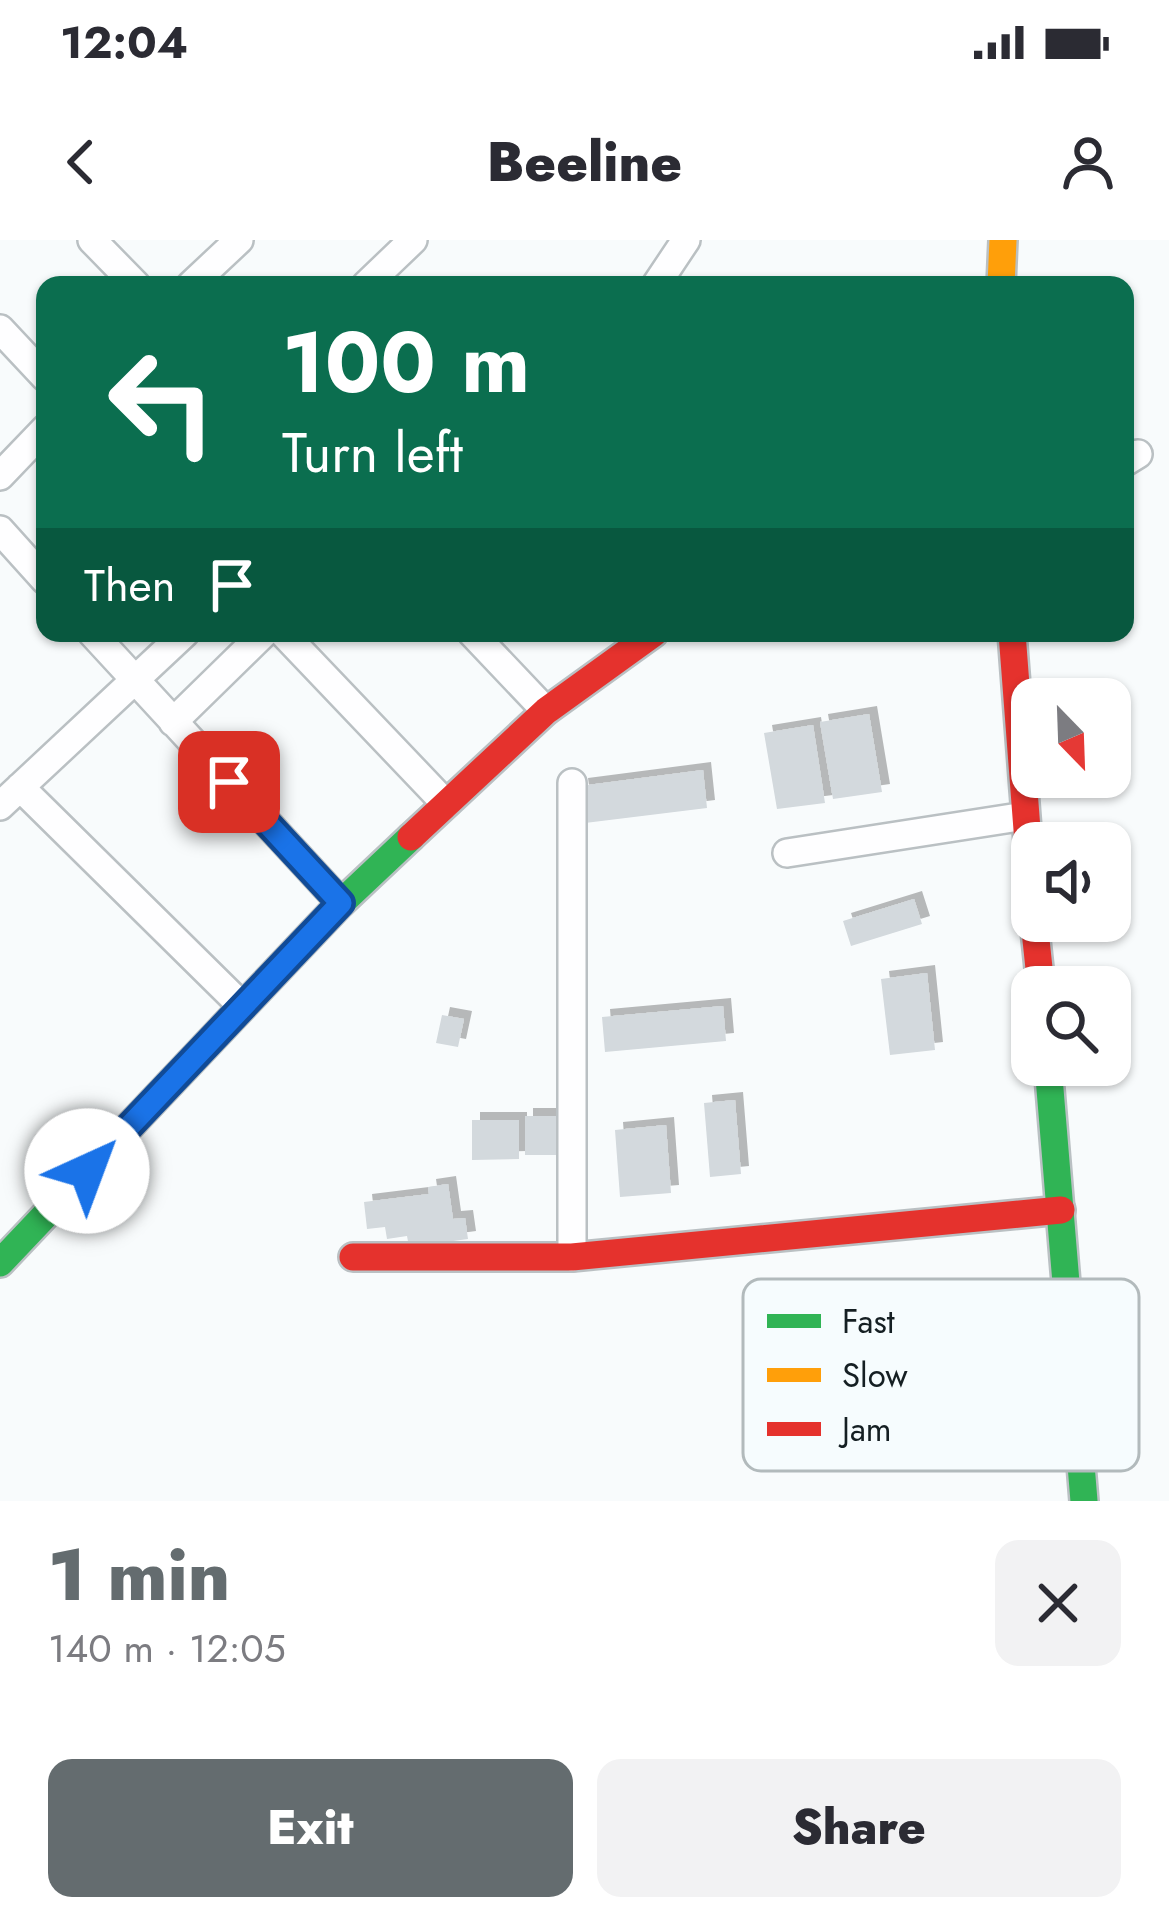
<!DOCTYPE html>
<html lang="en">
<head>
<meta charset="utf-8">
<style>
	body { margin:0; font-family:Jost,sans-serif; background:#f2f2f3; color:#2b2b33; height:100vh; display:flex; flex-direction:column; font-size:45px; white-space:nowrap }
	* { box-sizing:border-box; margin:0 }
	p { font-size:39px; color:#7c7c81 }
	.icon { flex:none; width:66px; height:66px; fill:none; stroke:currentColor; stroke-width:2; stroke-linecap:round; stroke-linejoin:round }
	.map { position:relative; height:1261px; overflow:hidden }
	.side { display:flex; flex-direction:column; background:#fff; flex:1 }
	.side>* { flex:none }
	.top-card { position:absolute; left:36px; top:36px; width:1098px; height:366px; border-radius:24px; box-shadow:0 3px 9px #0004; background:#0b6e4f; color:#fff; overflow:hidden }
	.needle { width:78px; rotate:157deg }
	.fabs { position:absolute; left:1011px; top:438px; display:grid; gap:24px }
	.fabs a { display:grid; place-items:center; width:120px; height:120px; border-radius:24px; background:#fff; box-shadow:0 3px 9px #0004; font-size:60px }
	.pin { position:absolute; display:grid; place-items:center; width:102px; height:102px; color:#fff; margin:-51px; border-radius:24px; box-shadow:0 6px 18px #0006 }
	.me { position:absolute; width:132px; margin:-66px; rotate:43deg; stroke-linejoin:round; filter:drop-shadow(0 0 9px #0008) }
	.turn { display:flex; align-items:center; gap:42px; height:252px; padding:0 48px; font-size:54px }
	.turn .icon { width:156px; height:156px; stroke-width:2.5 }
	.turn b { display:block; font-size:84px; line-height:102px }
	.then { display:flex; align-items:center; height:114px; padding:0 48px; background:#0003; gap:24px; font-size:45px }
	.round { display:grid; place-items:center; flex:none; width:126px; height:126px; border-radius:24px; background:#f2f2f3 }
	.summary { display:flex; align-items:center; justify-content:space-between; height:204px; padding:0 48px }
	h1 { font-size:72px; font-weight:800; line-height:90px; color:#646c6f }
	.cta { display:flex; gap:24px; margin-top:auto; padding:24px 48px }
	.cta a { flex:1; height:138px; border-radius:24px; background:#646c6f; color:#fff; font-size:48px; font-weight:800; line-height:138px; text-align:center }
	.cta a+a { background:#f2f2f3; color:#2b2b33 }
	.status { display:flex; justify-content:space-between; align-items:center; height:84px; padding:0 60px; background:#fff; direction:ltr }
	.status svg { height:33px; fill:currentColor }
	header { display:flex; justify-content:space-between; align-items:center; height:156px; padding:0 48px; background:#fff; font-size:54px; font-weight:800 }
	.map>svg:first-child { display:block }
	.building { fill:#d3d9dd; filter:url(#shadow) }
	.lines { fill:none; stroke-linecap:round; stroke-linejoin:round }
	.street-casing { stroke:#bac0c3; stroke-width:32 }
	.fast-casing { stroke:#bac0c3; stroke-width:32 }
	.slow-casing { stroke:#bac0c3; stroke-width:32 }
	.jam-casing { stroke:#bac0c3; stroke-width:32 }
	.street { stroke:#fefeff; stroke-width:27 }
	.fast { stroke:#30b455; stroke-width:27 }
	.slow { stroke:#ff9f0a; stroke-width:27 }
	.jam { stroke:#e5322d; stroke-width:27 }
	.route-casing { stroke:#114b97; stroke-width:30 }
	.route { stroke:#1a73e8; stroke-width:21 }
	.key { fill:#f6fcfe; stroke:#b2babc; stroke-width:3 }
	.key-label { font-size:33px; fill:#151f23 }
</style>
</head>
<body>
<div class="status"><b>12:04</b><svg viewBox="0 0 49 12"><path d="M0 12V9h3v3zM5 12V6h3v6zM10 12V3h3v9zM15 12V0h3v12zM26 1h20v11H26zM47 4h2v5h-2z"/></svg></div>
<header><svg class="icon" aria-label="back" viewBox="0 0 24 24"><path d="M15 5l-7 7 7 7"/></svg>Beeline<svg class="icon" aria-label="person" viewBox="0 0 24 24"><circle cx="12" cy="8" r="4"/><path d="M4 21q1-7 8-7t8 7"/></svg></header>
<div class="map">
<svg width="1169" height="1261" viewBox="0 0 1169 1261">
	<defs>
		<filter id="shadow"><feDropShadow dx="8" dy="-8" stdDeviation="0" flood-color="#0004"/></filter>
	</defs>
	<rect width="100%" height="100%" fill="#f8fbfc"/>
	<path class="building" d="M869 474 882 552 833 559 820 482Z
		M813 485 825 563 777 569 764 493Z
		M703 530 707 568 585 583 580 546Z
		M914 659 922 684 851 706 843 681Z
		M927 733 935 810 890 815 881 739Z
		M723 766 726 801 605 812 602 777Z
		M442 775 464 779 458 807 436 803Z
		M735 860 741 934 710 937 704 863Z
		M525 876H558V915H525Z
		M472 880H519V919L472 920Z
		M666 885 671 953 620 957 615 890Z
		M448 944 453 979 465 978 468 999 409 1007 407 996 387 999 385 987 367 989 364 962 429 954 428 947Z"/>
	<g class="lines">
		<g class="street-casing">
			<path id="street" d="M92 0 136 45
				M191 45 239 0
				M366 45 413 0
				M656 45 686 0
				M0 89 45 137
				M1125 222 1138 214
				M0 236 45 189
				M0 290 45 340
				M92 393 341 663
				M283 393 446 564
				M472 393 546 471
				M173 482 264 393
				M572 543V1017
				M20 547 242 766
				M0 566 185 393
				M787 613 1025 576"/>
		</g>
		<g class="fast-casing">
			<path id="fast" d="M1048 825 1084 1261
				M0 1023 341 663 411 597"/>
		</g>
		<g class="slow-casing">
			<path id="slow" d="M1001 45 1003 0"/>
		</g>
		<g class="jam-casing">
			<path id="jam" d="M1012 393 1032 655
				M411 597 546 471 654 393
				M1034 681 1041 747
				M353 1017H572L1061 970"/>
		</g>
		<use href="#street" class="street"/>
		<use href="#fast" class="fast"/>
		<use href="#slow" class="slow"/>
		<use href="#jam" class="jam"/>
	</g>
	<g class="lines">
		<g class="route-casing">
			<path id="route" d="M87 931 341 663 229 542"/>
		</g>
		<use href="#route" class="route"/>
	</g>
	<rect x="743" y="1039" width="396" height="192" rx="18" class="key"/>
	<rect x="767" y="1074" width="54" height="14" fill="#30b455"/>
	<rect x="767" y="1128" width="54" height="14" fill="#ff9f0a"/>
	<rect x="767" y="1182" width="54" height="14" fill="#e5322d"/>
	<g class="key-label">
		<text x="842" y="1093">Fast</text>
		<text x="842" y="1147">Slow</text>
		<text x="842" y="1201">Jam</text>
	</g>
</svg>
<div class="fabs">
<a><svg class="needle" viewBox="-14 -14 28 28"><path d="M0-13l5 13h-10z" fill="#e53935"/><path d="M0 13l5-13h-10z" fill="#7c7c81"/></svg></a>
<a><svg class="icon" aria-label="sound" viewBox="0 0 24 24"><path d="M4 9h4l5-4v14l-5-4H4zM17 9q2 3 0 6"/></svg></a>
<a><svg class="icon" aria-label="search" viewBox="0 0 24 24"><circle cx="10" cy="10" r="6"/><path d="M15 15l6 6"/></svg></a>
</div>
<div class="pin" style="left:229px;top:542px;background:#d93025"><svg class="icon" aria-label="arrive" viewBox="0 0 24 24"><path d="M6 21V4h12l-3 4 3 4H6"/></svg></div>
<svg class="me" style="left:87px;top:931px" viewBox="-20 -20 40 40"><circle r="19" fill="#fff"/><path d="M0-13L10 11 0 6-10 11z" fill="#1a73e8"/></svg>
<div class="top-card">
<div class="turn"><svg class="icon" aria-label="left" viewBox="0 0 24 24"><path d="M17 20v-9H6M10 6l-5 5 5 5"/></svg><div><b>100 m</b>Turn left</div></div>
<div class="then">Then<svg class="icon" aria-label="arrive" viewBox="0 0 24 24"><path d="M6 21V4h12l-3 4 3 4H6"/></svg></div>
</div>
</div>
<section class="side">
<div class="summary"><div><h1>1 min</h1><p>140 m · 12:05</p></div><a class="round"><svg class="icon" aria-label="close" viewBox="0 0 24 24"><path d="M6 6l12 12M18 6L6 18"/></svg></a></div>
<div class="cta"><a>Exit</a><a>Share</a></div>
</section>
</body>
</html>
